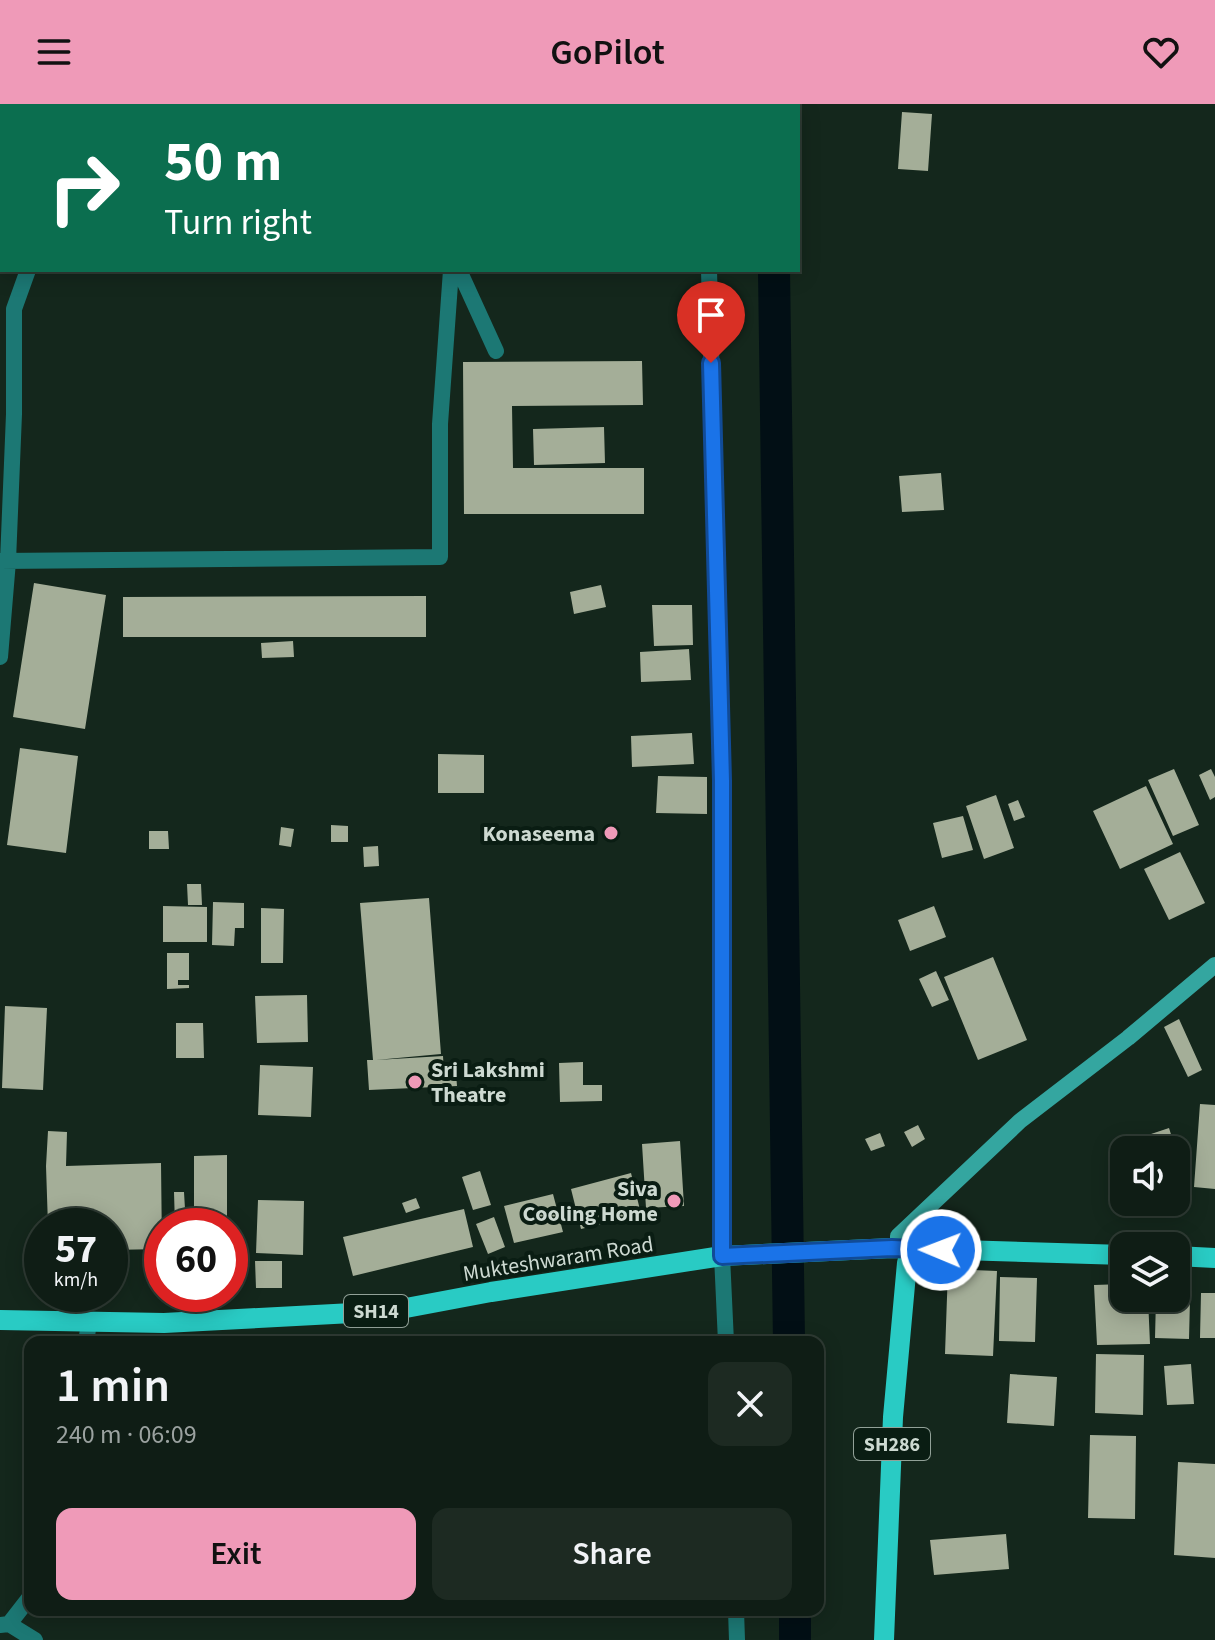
<!DOCTYPE html>
<html lang="en">
<head>
<meta charset="utf-8">
<style>
	body { margin:0; font-family:"Source Sans 3",sans-serif; background:#1d2a22; color:#f1f3f6; height:100vh; display:flex; flex-direction:column; font-size:30px; white-space:nowrap }
	* { box-sizing:border-box; margin:0 }
	p { font-size:26px; color:#9ba2a0 }
	.icon { flex:none; width:44px; height:44px; fill:none; stroke:currentColor; stroke-width:2; stroke-linecap:round; stroke-linejoin:round }
	.map { position:relative; flex:1; overflow:hidden }
	.drawer { position:absolute; left:24px; top:1232px; width:800px; height:280px; display:flex; flex-direction:column; background:#0f1d15; border-radius:16px; box-shadow:0 4px 20px #0003,0 0 0 2px #2f3b34 }
	.drawer>* { flex:none }
	.top-card { position:absolute; left:0px; top:0px; width:800px; height:168px; box-shadow:0 4px 20px #0003,0 0 0 2px #2f3b34; background:#0b6e4f; color:#fff; overflow:hidden }
	.buttons { position:absolute; left:1110px; top:1032px; display:grid; gap:16px }
	.buttons a { display:grid; place-items:center; width:80px; height:80px; border-radius:16px; background:#0f1d15; box-shadow:0 4px 20px #0003,0 0 0 2px #2f3b34; font-size:40px }
	.speed { position:absolute; left:24px; top:1104px; display:flex; gap:16px; font-size:40px; font-weight:700; text-align:center }
	.speed>* { display:grid; place-content:center; width:104px; height:104px; border-radius:50%; background:#0f1d15; box-shadow:0 4px 20px #0003,0 0 0 2px #2f3b34; line-height:1 }
	.speed small { font-size:20px; font-weight:400 }
	.speed .limit { border:12px solid #d22; background:#fff; color:#111 }
	.pin { position:absolute; display:grid; place-items:center; width:68px; height:68px; color:#fff; margin:-82px -34px; border-radius:50% 50% 50% 0; rotate:-45deg; box-shadow:0 0 8px #0007 }
	.pin .icon { rotate:45deg }
	.me { position:absolute; width:88px; margin:-44px; rotate:271deg; stroke-linejoin:round; filter:drop-shadow(0 0 6px #0008) }
	.turn { display:flex; align-items:center; gap:28px; height:168px; padding:0 32px; font-size:36px }
	.turn .icon { width:104px; height:104px; stroke-width:2.5 }
	.turn b { display:block; font-size:56px; line-height:68px }
	.round { display:grid; place-items:center; flex:none; width:84px; height:84px; border-radius:16px; background:#1d2a22 }
	.summary { display:flex; align-items:center; justify-content:space-between; height:136px; padding:0 32px }
	h1 { font-size:48px; font-weight:600; line-height:60px }
	.action { display:flex; gap:16px; margin-top:auto; padding:16px 32px }
	.action a { flex:1; height:92px; border-radius:16px; background:#ef9ab8; color:#111; font-size:32px; font-weight:600; line-height:92px; text-align:center }
	.action a+a { background:#1d2a22; color:#f1f3f6 }
	header { display:flex; justify-content:space-between; align-items:center; height:104px; padding:0 32px; background:#ef9ab8; color:#111; font-size:36px; font-weight:600 }
	.map>svg:first-child { display:block }
	.lines { fill:none; stroke-linecap:round; stroke-linejoin:round }
	.canal { stroke:#020f15; stroke-width:32 }
	.building { fill:#a4ae98 }
	.minor { stroke:#1c7874; stroke-width:16 }
	.tertiary { stroke:#1c7874; stroke-width:16 }
	.secondary { stroke:#34a6a0; stroke-width:16 }
	.primary { stroke:#29cbc4; stroke-width:20 }
	.route-casing { stroke:#114b97; stroke-width:20 }
	.route { stroke:#1a73e8; stroke-width:14 }
	.poi-dot { fill:#ef9ab8; stroke:#0a1d13; stroke-width:3 }
	.labels { text-anchor:middle; stroke-width:8; stroke-linejoin:round; paint-order:stroke }
	.shield { fill:#0a1d13; stroke:#92a198; stroke-width:2 }
	.shield-label { font-size:20px; font-weight:bold; fill:#cdd9d1 }
	.poi-label { font-size:22px; font-weight:bold; fill:#cdd9d1; stroke:#0a1d13; text-anchor:end }
	.street-label { font-size:22px; fill:#cdd9d1; stroke:#0a1d13 }
</style>
</head>
<body>
<header><svg class="icon" aria-label="menu" viewBox="0 0 24 24"><path d="M4 6h16M4 12h16M4 18h16"/></svg>GoPilot<svg class="icon" aria-label="heart" viewBox="0 0 24 24"><path d="M12 20l-8-8c-3-5 5-10 8-4 3-6 11-1 8 4z"/></svg></header>
<div class="map">
<svg width="1215" height="1536" viewBox="0 0 1215 1536">
	<rect width="100%" height="100%" fill="#14271c"/>
	<g class="lines">
		<path class="canal" d="M772 0V2
			M774 166 789 1238
			M795 1506V1536"/>
	</g>
	<path class="building" d="M902 8 932 10 928 67 898 65Z
		M642 257 643 301 512 302 513 364H644V410H464L463 258Z
		M604 323 605 359 534 361 533 325Z
		M941 369 944 406 902 408 899 372Z
		M34 479 106 491 85 625 13 613Z
		M601 481 606 503 574 510 570 488Z
		M426 492V533H123V493Z
		M652 501H692L693 541 654 542Z
		M293 537 294 553 262 554 261 539Z
		M689 545 691 576 641 578 640 548Z
		M692 629 694 660 632 663 631 632Z
		M20 644 78 652 66 749 7 741Z
		M438 650 484 651V689H438Z
		M1174 665 1199 721 1173 732 1148 676Z
		M1211 665 1215 673V693L1210 696 1199 671Z
		M658 672 707 673V710L656 709Z
		M1146 682 1173 740 1120 765 1093 707Z
		M996 691 1014 744 984 755 966 702Z
		M1018 696 1025 713 1014 717 1008 700Z
		M963 712 973 746 942 754 933 719Z
		M331 721 348 722V738H331Z
		M281 723 294 725 291 743 279 741Z
		M149 727H168L169 745H149Z
		M378 742 379 762 364 763 363 743Z
		M1180 748 1205 799 1169 816 1144 765Z
		M187 780H201L202 801H188Z
		M429 794 441 950 376 956 443 952 444 970 456 969 457 982 369 986 367 956H373L360 799Z
		M213 798 244 799V824H235L234 842 212 841Z
		M163 802 207 803V838H163Z
		M934 802 946 833 910 847 898 816Z
		M261 804 284 805 283 859H261Z
		M167 849H189V876H178V881H189V884L167 885Z
		M993 853 1027 936 978 956 944 873Z
		M936 867 949 896 932 903 919 875Z
		M307 891 308 938 257 939 255 892Z
		M5 902 47 904 43 986 2 984Z
		M1179 915 1202 966 1188 973 1164 923Z
		M176 919H203L204 954H176Z
		M583 958V981H602V997L560 998 559 959Z
		M260 961 313 963 311 1013 258 1011Z
		M1200 1000 1215 1001V1085L1194 1083Z
		M918 1021 925 1035 912 1043 904 1028Z
		M1169 1024 1176 1046H1136L1133 1036Z
		M48 1027 67 1028 66 1062 161 1059 162 1145 110 1146V1122H48L46 1062Z
		M880 1029 885 1042 871 1047 865 1035Z
		M680 1037 684 1102 646 1104 642 1040Z
		M227 1051V1122H194V1052Z
		M480 1067 491 1101 473 1106 462 1073Z
		M631 1069 641 1110 581 1125 571 1085Z
		M174 1088H184L186 1122H175Z
		M553 1090 563 1128 514 1139 504 1102Z
		M416 1094 420 1104 406 1109 402 1099Z
		M258 1096 304 1097 303 1151 256 1149Z
		M464 1105 473 1143 353 1172 343 1133Z
		M494 1113 505 1143 488 1150 476 1120Z
		M255 1157H282V1184H256Z
		M948 1165 997 1167 993 1252 945 1250Z
		M1000 1173 1037 1174 1035 1238 999 1237Z
		M1124 1180V1194H1148L1150 1240 1097 1241 1094 1181Z
		M1201 1189H1215V1234H1200Z
		M1156 1194 1190 1195 1189 1235 1155 1234Z
		M1096 1250 1144 1251 1143 1311 1095 1309Z
		M1191 1260 1194 1300 1167 1301 1164 1262Z
		M1010 1270 1057 1273 1054 1322 1007 1319Z
		M1090 1331 1136 1332 1135 1415 1088 1414Z
		M1178 1358 1215 1360V1454L1174 1451Z
		M1006 1430 1009 1465 934 1471 930 1436Z"/>
	<g class="lines">
		<path class="minor" d="M459 166 496 247
			M0 457 440 453V320L451 166
			M0 553 8 457 14 310V205L28 166
			M86 1238 89 1219
			M9 1520 35 1536
			M0 1521 9 1520 30 1493"/>
		<path class="tertiary" d="M704 0V2
			M709 166 722 677V1152L726 1238
			M736 1506 737 1536"/>
		<path class="secondary" d="M898 1145V1132L1020 1017 1128 934 1215 861"/>
		<path class="primary" d="M1176 1152 1215 1154
			M0 1216 164 1219 390 1207 491 1188 722 1152 892 1144 1124 1151
			M884 1536 893 1313 907 1159 911 1145"/>
	</g>
	<g class="lines">
		<g class="route-casing">
			<path id="route" d="M711 259 722 677V1152L892 1144 941 1146"/>
		</g>
		<use href="#route" class="route"/>
	</g>
	<g class="poi-dot">
		<circle cx="611" cy="729" r="8"/>
		<circle cx="415" cy="978" r="8"/>
		<circle cx="674" cy="1097" r="8"/>
	</g>
	<g class="labels">
		<g class="shield">
			<rect x="344" y="1191" width="64" height="32" rx="6"/>
			<rect x="854" y="1324" width="76" height="32" rx="6"/>
		</g>
		<g class="shield-label">
			<text x="376" y="1214">SH14</text>
			<text x="892" y="1347">SH286</text>
		</g>
		<g class="poi-label">
			<text x="595" y="737">Konaseema</text>
			<text x="431" y="973" text-anchor="start">Sri Lakshmi<tspan x="431" dy="25">Theatre</tspan></text>
			<text x="658" y="1092">Siva<tspan x="658" dy="25">Cooling Home</tspan></text>
		</g>
		<g class="street-label">
			<text transform="translate(558 1154) rotate(-9)" y="8">Mukteshwaram Road</text>
		</g>
	</g>
</svg>
<div class="buttons">
<a><svg class="icon" aria-label="sound" viewBox="0 0 24 24"><path d="M4 9h4l5-4v14l-5-4H4zM17 9q2 3 0 6"/></svg></a>
<a><svg class="icon" aria-label="layers" viewBox="0 0 24 24"><path d="M12 4l9 5-9 5-9-5zM3 14l9 5 9-5"/></svg></a>
</div>
<div class="speed"><div>57<small>km/h</small></div><div class="limit">60</div></div>
<div class="pin" style="left:711px;top:259px;background:#d93025"><svg class="icon" aria-label="arrive" viewBox="0 0 24 24"><path d="M6 21V4h12l-3 4 3 4H6"/></svg></div>
<svg class="me" style="left:941px;top:1146px" viewBox="-20 -20 40 40"><circle r="17" fill="#1a73e8" stroke="#fff" stroke-width="3"/><path d="M0-11L8 9 0 5-8 9z" fill="#fff"/></svg>
<div class="top-card">
<div class="turn"><svg class="icon" aria-label="right" viewBox="0 0 24 24"><path d="M7 20v-9h11M14 6l5 5-5 5"/></svg><div><b>50 m</b>Turn right</div></div>
</div>
<section class="drawer">
<div class="summary"><div><h1>1 min</h1><p>240 m · 06:09</p></div><a class="round"><svg class="icon" aria-label="close" viewBox="0 0 24 24"><path d="M6 6l12 12M18 6L6 18"/></svg></a></div>
<div class="action"><a>Exit</a><a>Share</a></div>
</section>
</div>
</body>
</html>
